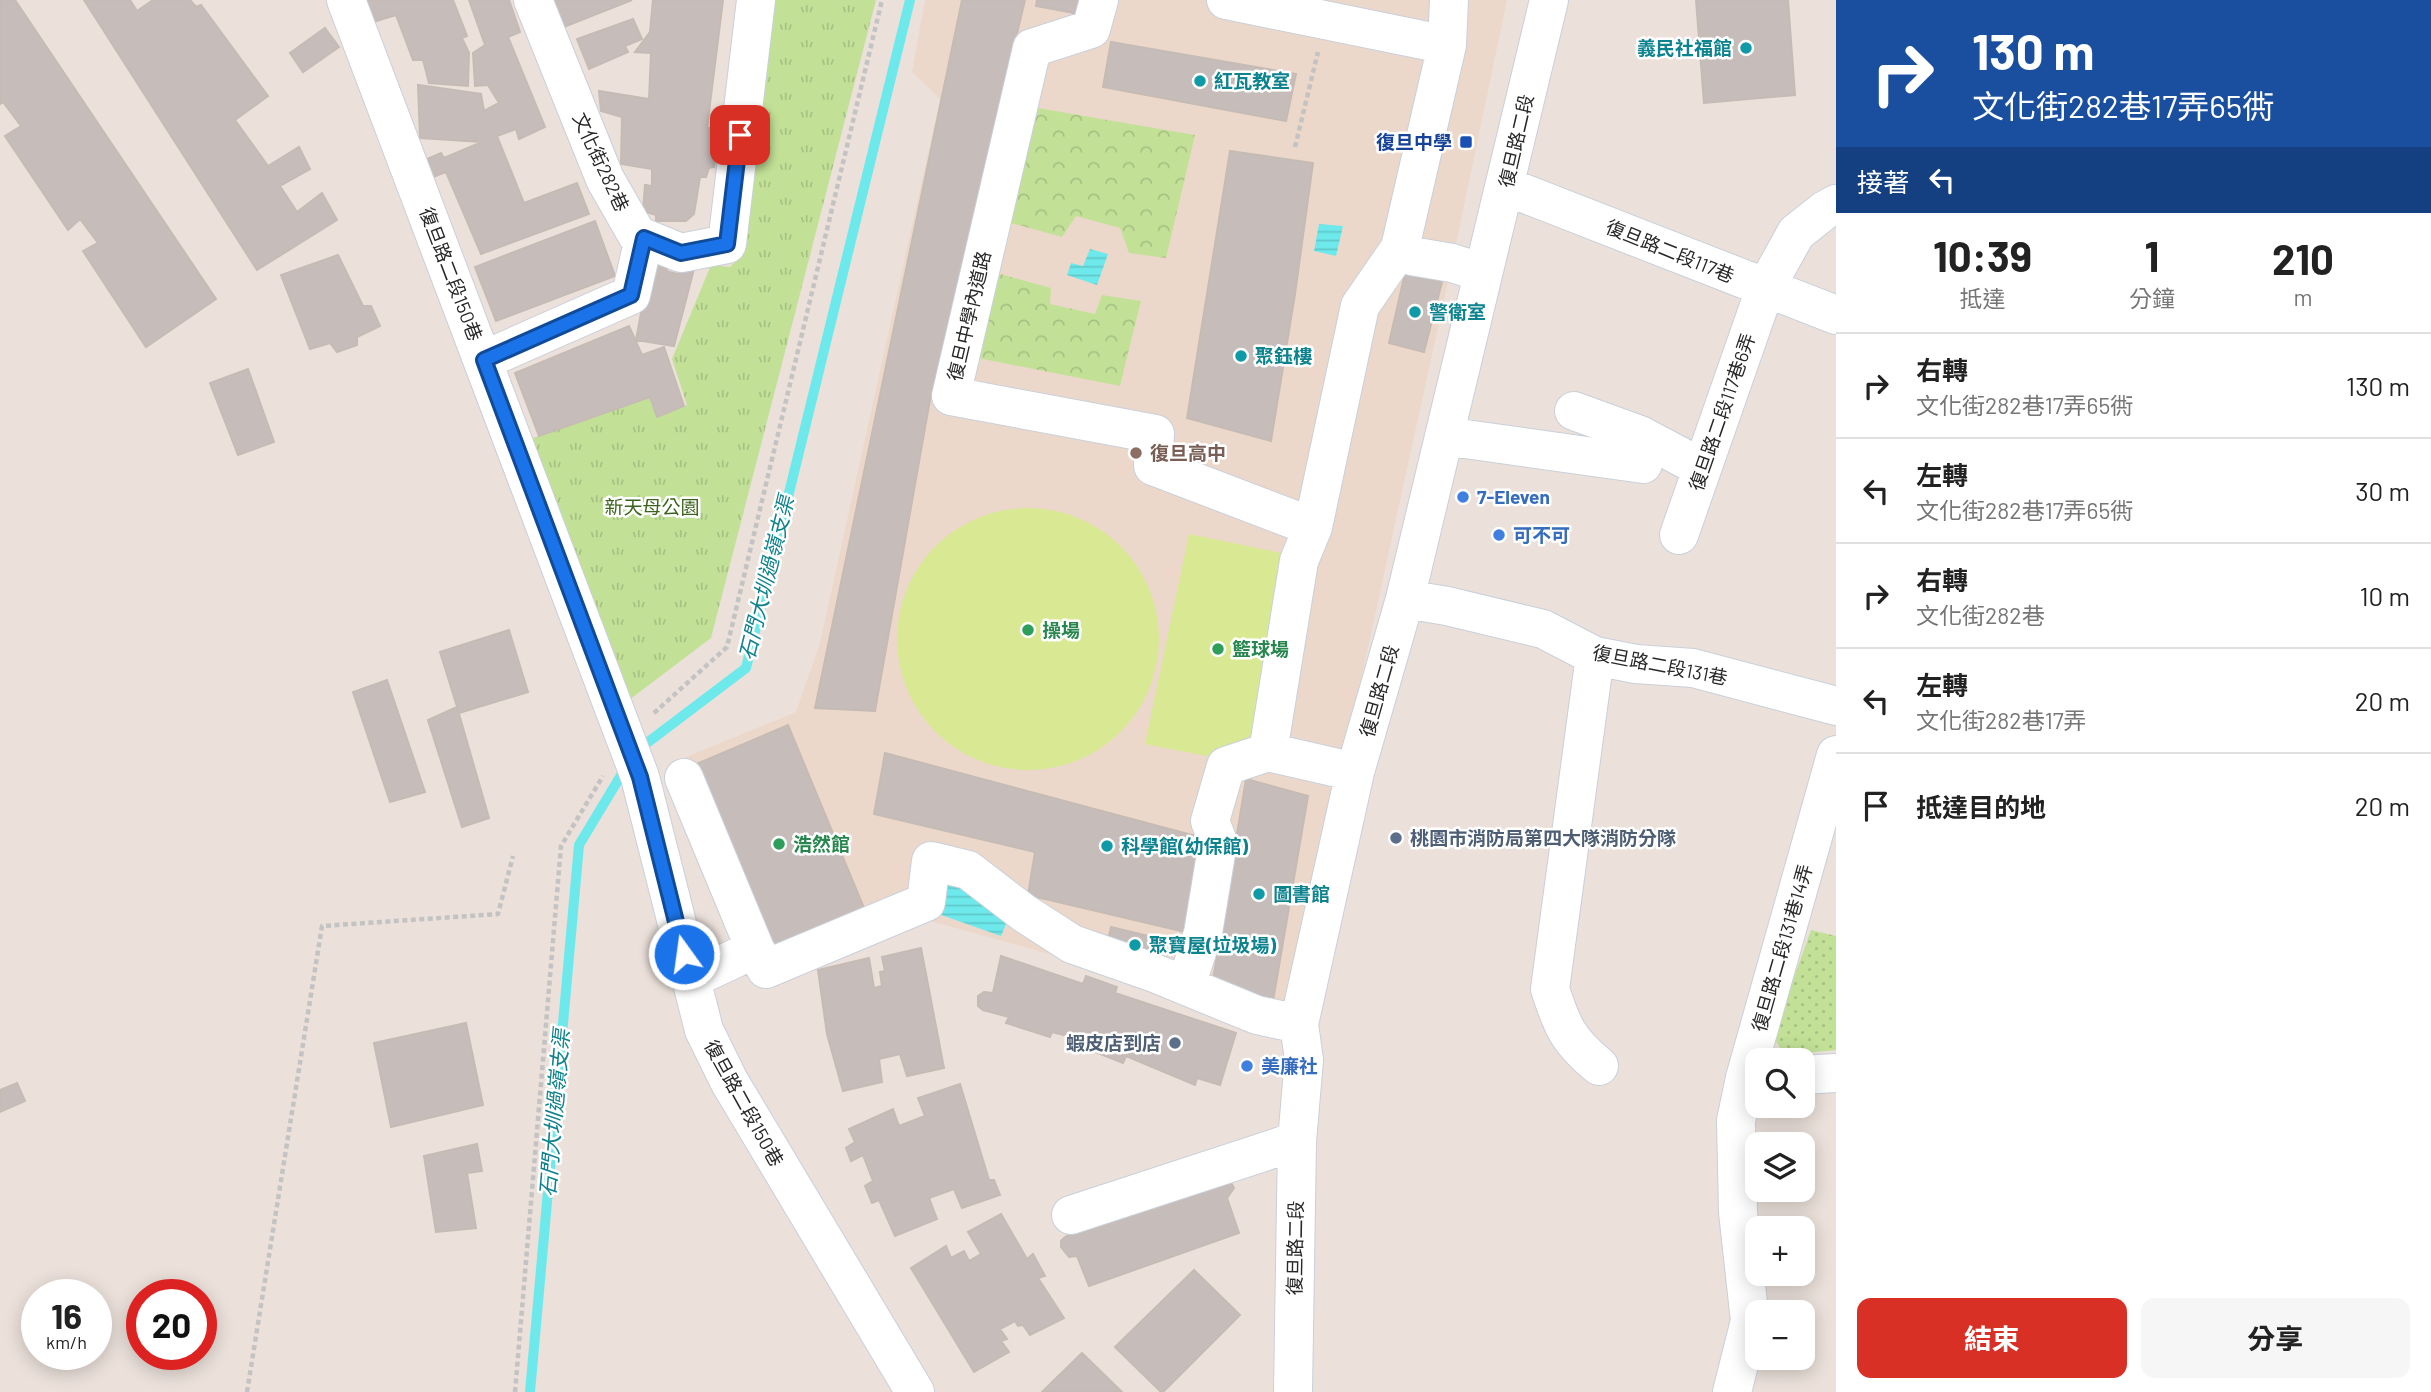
<!DOCTYPE html>
<html lang="zh-TW">
<head>
<meta charset="utf-8">
<style>
	body { margin:0; font-family:Barlow,"Noto Sans TC",sans-serif; background:#f6f6f6; color:#222; height:100vh; display:flex; flex-direction:column; font-size:26px; white-space:nowrap }
	* { box-sizing:border-box; margin:0 }
	p { font-size:23px; color:#767676 }
	.icon { flex:none; width:38px; height:38px; fill:none; stroke:currentColor; stroke-width:2; stroke-linecap:round; stroke-linejoin:round }
	.map { position:relative; flex:1; overflow:hidden }
	.side { display:flex; flex-direction:column; background:#fff; width:595px }
	.side>* { flex:none }
	.hud { background:#1a4fa0; color:#fff; overflow:hidden }
	.controls { position:absolute; left:1745px; top:1048px; display:grid; gap:14px }
	.controls a { display:grid; place-items:center; width:70px; height:70px; border-radius:14px; background:#fff; box-shadow:0 4px 18px #0003; font-size:35px }
	.speed { position:absolute; left:21px; top:1279px; display:flex; gap:14px; font-size:35px; font-weight:700; text-align:center }
	.speed>* { display:grid; place-content:center; width:91px; height:91px; border-radius:50%; background:#fff; box-shadow:0 4px 18px #0003; line-height:1 }
	.speed small { font-size:18px; font-weight:400 }
	.speed .limit { border:10px solid #d22; background:#fff; color:#111 }
	.pin { position:absolute; display:grid; place-items:center; width:60px; height:60px; color:#fff; margin:-30px; border-radius:14px; box-shadow:0 4px 10px #0006 }
	.me { position:absolute; width:77px; margin:-38px; rotate:346deg; stroke-linejoin:round; filter:drop-shadow(0 0 5px #0008) }
	.turn { display:flex; align-items:center; gap:24px; height:147px; padding:0 21px; font-size:32px }
	.turn .icon { width:91px; height:91px; stroke-width:2.5 }
	.turn b { display:block; font-size:49px; line-height:60px }
	.then { display:flex; align-items:center; height:66px; padding:0 21px; background:#0003; gap:14px; font-size:26px }
	.eta { display:flex; justify-content:space-evenly; align-items:center; height:119px; text-align:center }
	.eta b { font-size:42px; font-weight:700; line-height:49px }
	.button { display:flex; gap:14px; margin-top:auto; padding:14px 21px }
	.button a { flex:1; height:80px; border-radius:14px; background:#d93025; color:#fff; font-size:28px; font-weight:700; line-height:80px; text-align:center }
	.button a+a { background:#f6f6f6; color:#222 }
	ul { padding:0; list-style:none }
	li { display:flex; align-items:center; gap:21px; height:105px; padding:0 21px; border-top:2px solid #e0e0e0 }
	li div { flex:1 }
	li b { display:block; font-size:26px }
	li em { font-style:normal }
	main { display:flex; flex:1; min-height:0 }
	.map>svg:first-child { display:block }
	.education { fill:#ecd8ca }
	.grass { fill:url(#grass-dots) }
	.forest { fill:url(#forest-crowns) }
	.park { fill:url(#park-tufts) }
	.pitch { fill:#d9e893 }
	.water { fill:url(#water-rules) }
	.lines { fill:none; stroke-linecap:round; stroke-linejoin:round }
	.stream { stroke:#6ee9eb; stroke-width:10 }
	.building { fill:#c6bdba; stroke:#c6bbb4; stroke-width:2 }
	.minor-casing { stroke:#c9d0da; stroke-width:40 }
	.path { stroke:#c3c3c3; stroke-width:4.5; stroke-dasharray:5 3.5; stroke-linecap:butt }
	.minor { stroke:#fff; stroke-width:38 }
	.route-casing { stroke:#114b97; stroke-width:18 }
	.route { stroke:#1a73e8; stroke-width:12 }
	.culture-dot { fill:#0f9aa8; stroke:#fff; stroke-width:2.5 }
	.transit-dot { fill:#1a4fb4; stroke:#fff; stroke-width:2.5 }
	.education-dot { fill:#8d6e63; stroke:#fff; stroke-width:2.5 }
	.shop-dot { fill:#3f7fe0; stroke:#fff; stroke-width:2.5 }
	.leisure-dot { fill:#2e9e5b; stroke:#fff; stroke-width:2.5 }
	.service-dot { fill:#5c6f8a; stroke:#fff; stroke-width:2.5 }
	.labels { text-anchor:middle; stroke-width:5; stroke-linejoin:round; paint-order:stroke }
	.culture-label { font-size:19px; font-weight:bold; fill:#0d838f; stroke:#fff; text-anchor:start }
	.street-label { font-size:19px; fill:#282828; stroke:#fff }
	.transit-label { font-size:19px; font-weight:bold; fill:#164399; stroke:#fff; text-anchor:end }
	.education-label { font-size:19px; font-weight:bold; fill:#785e54; stroke:#fff; text-anchor:start }
	.shop-label { font-size:19px; font-weight:bold; fill:#366cbe; stroke:#fff; text-anchor:start }
	.park-label { font-size:19px; fill:#3c631b; stroke:#fff }
	.leisure-label { font-size:19px; font-weight:bold; fill:#27864d; stroke:#fff; text-anchor:start }
	.service-label { font-size:19px; font-weight:bold; fill:#4e5e75; stroke:#fff; text-anchor:start }
	.water-label { font-size:21px; font-style:italic; fill:#10828e; stroke:#fff }
</style>
</head>
<body>
<main>
<div class="map">
<svg width="1836" height="1392" viewBox="0 0 1836 1392">
	<defs>
		<pattern id="grass-dots" width="8" height="8" patternUnits="userSpaceOnUse" patternTransform="scale(1.75)"><rect width="8" height="8" fill="#c2e197"/><path d="M2 2h.1M6 6h.1" fill="none" stroke="#a7c182" stroke-width="1.8" stroke-linecap="round"/></pattern>
		<pattern id="forest-crowns" width="20" height="18" patternUnits="userSpaceOnUse" patternTransform="scale(1.75)"><rect width="20" height="18" fill="#c2e197"/><path d="M2 6a3 3 0 1 1 6 0M12 15a3 3 0 1 1 6 0" fill="none" stroke="#a7c182"/></pattern>
		<pattern id="park-tufts" width="24" height="20" patternUnits="userSpaceOnUse" patternTransform="scale(1.75)"><rect width="24" height="20" fill="#c2e197"/><path d="M3 7l-1-3M5 7V3M7 7l1-3M15 17l-1-3M17 17v-4M19 17l1-3" fill="none" stroke="#a7c182"/></pattern>
		<pattern id="water-rules" width="6" height="5" patternUnits="userSpaceOnUse" patternTransform="scale(1.75)"><rect width="6" height="5" fill="#6ee9eb"/><path d="M0 2.5h6" fill="none" stroke="#5fc8ca"/></pattern>
	</defs>
	<rect width="100%" height="100%" fill="#ebe0da"/>
	<path class="education" d="M925 0H1507L1452 263 1283 1036 1173 988 916 917 762 976 669 764 796 712 820 643 940 99 912 72Z"/>
	<path class="grass" d="M1811 930 1836 936V1050L1784 1055 1773 1036Z"/>
	<path class="forest" d="M1032 107 1195 135 1166 258 1129 253 1120 228 1076 216 1062 237 1011 223Z
		M993 272 1051 288 1050 304 1095 314 1102 295 1141 301 1120 386 973 357Z"/>
	<path class="park" d="M775 0H876L711 638 629 700 530 439 650 397 657 417 687 405 672 359 711 265 730 267 743 253Z"/>
	<path class="pitch" d="M897 639a131 131 0 1 1 262 0a131 131 0 1 1-262 0Z
		M1189 534 1291 555 1247 764 1145 744Z"/>
	<path class="water" d="M1319 224 1343 226 1336 256 1314 251Z
		M1090 249 1108 254 1097 285 1067 275 1071 263 1083 266Z
		M940 879 1012 910 1001 936 930 911Z"/>
	<g class="lines">
		<path class="stream" d="M639 749 746 668 910 0
			M530 1392 579 845 626 767"/>
	</g>
	<path class="building" d="M0 0H15L216 299 146 347 83 251 98 243 80 219 68 230 5 136 21 126 3 102 0 104Z
		M84 0H130L137 11 153 0H190L196 7 201 5 268 96 235 120 268 166 299 147 310 169 280 186 297 212 322 193 337 220 257 270Z
		M364 0H453L467 36 462 38 469 53 468 86 429 83 423 60H413L396 15 373 22Z
		M469 0H509L520 32 508 37 545 127 519 139 516 129 497 136 524 203 577 183 589 214 481 254 446 172 433 177 427 159 441 153 444 158 482 142 420 138 418 85 481 94 484 111 499 103 488 85 475 86 473 53 485 45Z
		M554 0H632L564 27Z
		M653 0H723L707 128H718L714 167 709 168 706 177H700L694 214 686 221H656V215L643 211 645 185 652 186V169L621 164 622 117 601 111 599 91 649 99 651 53 635 52 650 32Z
		M962 0H1025L931 394 875 711 815 708Z
		M1037 0H1088L1085 15 1036 6Z
		M1696 0H1788L1795 95 1704 103Z
		M633 19 642 39 625 46 628 52 589 69 577 39Z
		M325 28 339 47 303 72 290 53Z
		M1111 42 1296 74 1286 121 1103 87Z
		M1230 151 1313 163 1295 294 1271 441 1187 418Z
		M595 221 615 276 496 321 475 267Z
		M338 255 363 306H371L380 326 357 337V345L337 352 330 343 310 349 281 275Z
		M651 260 670 263 666 271 677 274 680 266 694 269 674 346 636 340Z
		M1405 273 1442 282 1424 352 1389 343Z
		M629 326 642 355 664 347 684 406 657 417 650 397 539 436 515 373Z
		M248 369 274 442 238 455 210 383Z
		M509 630 528 692 459 713 440 652Z
		M387 680 425 792 390 802 353 692Z
		M457 707 489 818 462 827 428 720Z
		M788 725 869 920 770 962 687 768Z
		M885 753 1207 839 1198 935 1028 895 1035 852 874 814Z
		M1246 779 1308 796 1272 1007 1211 992Z
		M1111 927 1165 940 1155 960 1106 950Z
		M921 948 944 1068 907 1076 900 1054 879 1059 882 1082 843 1091 827 1034 818 970 869 958 874 988 882 986 880 972 885 971 882 957Z
		M1001 956 1083 984 1086 976 1117 987 1115 993 1236 1033 1220 1085 1197 1078 1195 1085 1126 1056 1123 1063 1078 1045 1079 1039 1052 1032 1050 1037 1006 1023 1009 1017 983 1010 978 1006V996L984 992 993 993Z
		M466 1023 483 1105 391 1127 374 1043Z
		M17 1083 25 1101 0 1112V1090Z
		M960 1084 989 1180H994L1000 1195 962 1208 954 1189 929 1198 937 1219 895 1236 879 1200 872 1203 865 1186 873 1181 863 1155 851 1161 846 1148 855 1142 849 1129 893 1109 899 1126 925 1116 918 1098Z
		M477 1144 482 1171 467 1173 476 1228 436 1232 424 1156Z
		M1230 1181 1234 1188 1227 1198 1239 1233 1089 1286 1077 1256 1069 1257 1061 1247V1241L1065 1237 1081 1230Z
		M1001 1214 1027 1259 1033 1254 1045 1276 1038 1278 1064 1318 1030 1335 1023 1325 1018 1326 1015 1321 1000 1329 1007 1339 1001 1341 1009 1352 974 1372 911 1268 946 1246 951 1258 964 1251 969 1261 981 1254 968 1232Z
		M1194 1270 1240 1315 1163 1392H1161L1115 1347Z
		M1082 1353 1122 1392H1042Z"/>
	<g class="lines">
		<g class="minor-casing">
			<path id="minor" d="M346 0 640 777 704 1030 729 1081 915 1392
				M533 0 605 179 637 235 681 253 727 244 756 0
				M1099 0 1091 29 1032 48 951 396 1155 434 1153 466 1313 527
				M1226 0 1447 45 1400 248
				M1447 45 1449 0
				M1505 186 1836 315
				M484 360 631 295 644 238
				M1574 411 1640 435 1702 468
				M1444 436 1643 464
				M1679 535 1765 289 1796 233 1825 210 1836 204
				M1405 599 1447 606 1543 629 1595 656 1636 664 1693 668 1836 706
				M1595 656 1550 989C1562 1026 1568 1041 1599 1066
				M1268 752 1299 561 1313 527 1360 306 1400 248 1411 256 1452 263 1483 273
				M684 778 755 949 691 979
				M755 949 766 969 926 902 931 861 968 870 1024 913 1072 944 1152 972 1257 1015 1299 1024
				M1186 986 1203 933 1218 842 1210 821 1226 766 1268 752 1355 772
				M1802 1075 1836 1073
				M1071 1215 1297 1141
				M1293 1392 1297 1141 1304 1060 1299 1024 1355 772 1405 599 1549 0
				M1732 1392 1750 1321 1738 1212 1736 1121 1745 1078 1836 755"/>
		</g>
		<path class="path" d="M1295 147 1318 52
			M654 713 727 647 882 0
			M247 1392 322 926 498 914 513 856
			M515 1392 561 846 603 776"/>
		<use href="#minor" class="minor"/>
	</g>
	<g class="lines">
		<g class="route-casing">
			<path id="route" d="M684 954 640 777 484 360 631 295 644 238 681 253 727 244 740 135"/>
		</g>
		<use href="#route" class="route"/>
	</g>
	<g class="culture-dot">
		<circle cx="1746" cy="48" r="7"/>
		<circle cx="1200" cy="81" r="7"/>
		<circle cx="1415" cy="312" r="7"/>
		<circle cx="1241" cy="356" r="7"/>
		<circle cx="1107" cy="846" r="7"/>
		<circle cx="1259" cy="894" r="7"/>
		<circle cx="1135" cy="945" r="7"/>
	</g>
	<rect class="transit-dot" x="1459" y="135" width="14" height="14" rx="3.5"/>
	<circle class="education-dot" cx="1136" cy="453" r="7"/>
	<g class="shop-dot">
		<circle cx="1463" cy="497" r="7"/>
		<circle cx="1499" cy="535" r="7"/>
		<circle cx="1247" cy="1066" r="7"/>
	</g>
	<g class="leisure-dot">
		<circle cx="1028" cy="630" r="7"/>
		<circle cx="1218" cy="649" r="7"/>
		<circle cx="779" cy="844" r="7"/>
	</g>
	<g class="service-dot">
		<circle cx="1396" cy="838" r="7"/>
		<circle cx="1175" cy="1043" r="7"/>
	</g>
	<g class="labels">
		<g class="culture-label">
			<text x="1732" y="55" text-anchor="end">義民社福館</text>
			<text x="1214" y="88">紅瓦教室</text>
			<text x="1429" y="319">警衛室</text>
			<text x="1255" y="363">聚鈺樓</text>
			<text x="1121" y="853">科學館(幼保館)</text>
			<text x="1273" y="901">圖書館</text>
			<text x="1149" y="952">聚寶屋(垃圾場)</text>
		</g>
		<g class="street-label">
			<text transform="translate(1516 141) rotate(-77)" y="7">復旦路二段</text>
			<text transform="translate(601 162) rotate(65)" y="7">文化街282巷</text>
			<text transform="translate(1670 251) rotate(22)" y="7">復旦路二段117巷</text>
			<text transform="translate(451 274) rotate(69)" y="7">復旦路二段150巷</text>
			<text transform="translate(969 316) rotate(-77)" y="7">復旦中學內道路</text>
			<text transform="translate(1722 412) rotate(-71)" y="7">復旦路二段117巷6弄</text>
			<text transform="translate(1660 665) rotate(11)" y="7">復旦路二段131巷</text>
			<text transform="translate(1379 691) rotate(-74)" y="7">復旦路二段</text>
			<text transform="translate(1782 948) rotate(-74)" y="7">復旦路二段131巷14弄</text>
			<text transform="translate(744 1103) rotate(61)" y="7">復旦路二段150巷</text>
			<text transform="translate(1295 1248) rotate(-89)" y="7">復旦路二段</text>
		</g>
		<g class="transit-label">
			<text x="1452" y="149">復旦中學</text>
		</g>
		<g class="education-label">
			<text x="1150" y="460">復旦高中</text>
		</g>
		<g class="shop-label">
			<text x="1477" y="504">7-Eleven</text>
			<text x="1513" y="542">可不可</text>
			<text x="1261" y="1073">美廉社</text>
		</g>
		<g class="park-label">
			<text x="652" y="514">新天母公園</text>
		</g>
		<g class="leisure-label">
			<text x="1042" y="637">操場</text>
			<text x="1232" y="656">籃球場</text>
			<text x="793" y="851">浩然館</text>
		</g>
		<g class="service-label">
			<text x="1410" y="845">桃園市消防局第四大隊消防分隊</text>
			<text x="1161" y="1050" text-anchor="end">蝦皮店到店</text>
		</g>
		<g class="water-label">
			<text transform="translate(767 578) rotate(-76)" y="7">石門大圳過嶺支渠</text>
			<text transform="translate(555 1113) rotate(-85)" y="7">石門大圳過嶺支渠</text>
		</g>
	</g>
</svg>
<div class="controls">
<a><svg class="icon" aria-label="search" viewBox="0 0 24 24"><circle cx="10" cy="10" r="6"/><path d="M15 15l6 6"/></svg></a>
<a><svg class="icon" aria-label="layers" viewBox="0 0 24 24"><path d="M12 4l9 5-9 5-9-5zM3 14l9 5 9-5"/></svg></a>
<a>+</a>
<a>−</a>
</div>
<div class="speed"><div>16<small>km/h</small></div><div class="limit">20</div></div>
<div class="pin" style="left:740px;top:135px;background:#d93025"><svg class="icon" aria-label="arrive" viewBox="0 0 24 24"><path d="M6 21V4h12l-3 4 3 4H6"/></svg></div>
<svg class="me" style="left:684px;top:954px" viewBox="-20 -20 40 40"><circle r="17" fill="#1a73e8" stroke="#fff" stroke-width="3"/><path d="M0-11L8 9 0 5-8 9z" fill="#fff"/></svg>
</div>
<section class="side">
<div class="hud">
<div class="turn"><svg class="icon" aria-label="right" viewBox="0 0 24 24"><path d="M7 20v-9h11M14 6l5 5-5 5"/></svg><div><b>130 m</b>文化街282巷17弄65衖</div></div>
<div class="then">接著<svg class="icon" aria-label="left" viewBox="0 0 24 24"><path d="M17 20v-9H6M10 6l-5 5 5 5"/></svg></div>
</div>
<div class="eta">
<div><b>10:39</b><p>抵達</p></div>
<div><b>1</b><p>分鐘</p></div>
<div><b>210</b><p>m</p></div>
</div>
<ul>
<li><svg class="icon" aria-label="right" viewBox="0 0 24 24"><path d="M7 20v-9h11M14 6l5 5-5 5"/></svg><div><b>右轉</b><p>文化街282巷17弄65衖</p></div><em>130 m</em></li>
<li><svg class="icon" aria-label="left" viewBox="0 0 24 24"><path d="M17 20v-9H6M10 6l-5 5 5 5"/></svg><div><b>左轉</b><p>文化街282巷17弄65衖</p></div><em>30 m</em></li>
<li><svg class="icon" aria-label="right" viewBox="0 0 24 24"><path d="M7 20v-9h11M14 6l5 5-5 5"/></svg><div><b>右轉</b><p>文化街282巷</p></div><em>10 m</em></li>
<li><svg class="icon" aria-label="left" viewBox="0 0 24 24"><path d="M17 20v-9H6M10 6l-5 5 5 5"/></svg><div><b>左轉</b><p>文化街282巷17弄</p></div><em>20 m</em></li>
<li><svg class="icon" aria-label="arrive" viewBox="0 0 24 24"><path d="M6 21V4h12l-3 4 3 4H6"/></svg><div><b>抵達目的地</b></div><em>20 m</em></li>
</ul>
<div class="button"><a>結束</a><a>分享</a></div>
</section>
</main>
</body>
</html>
